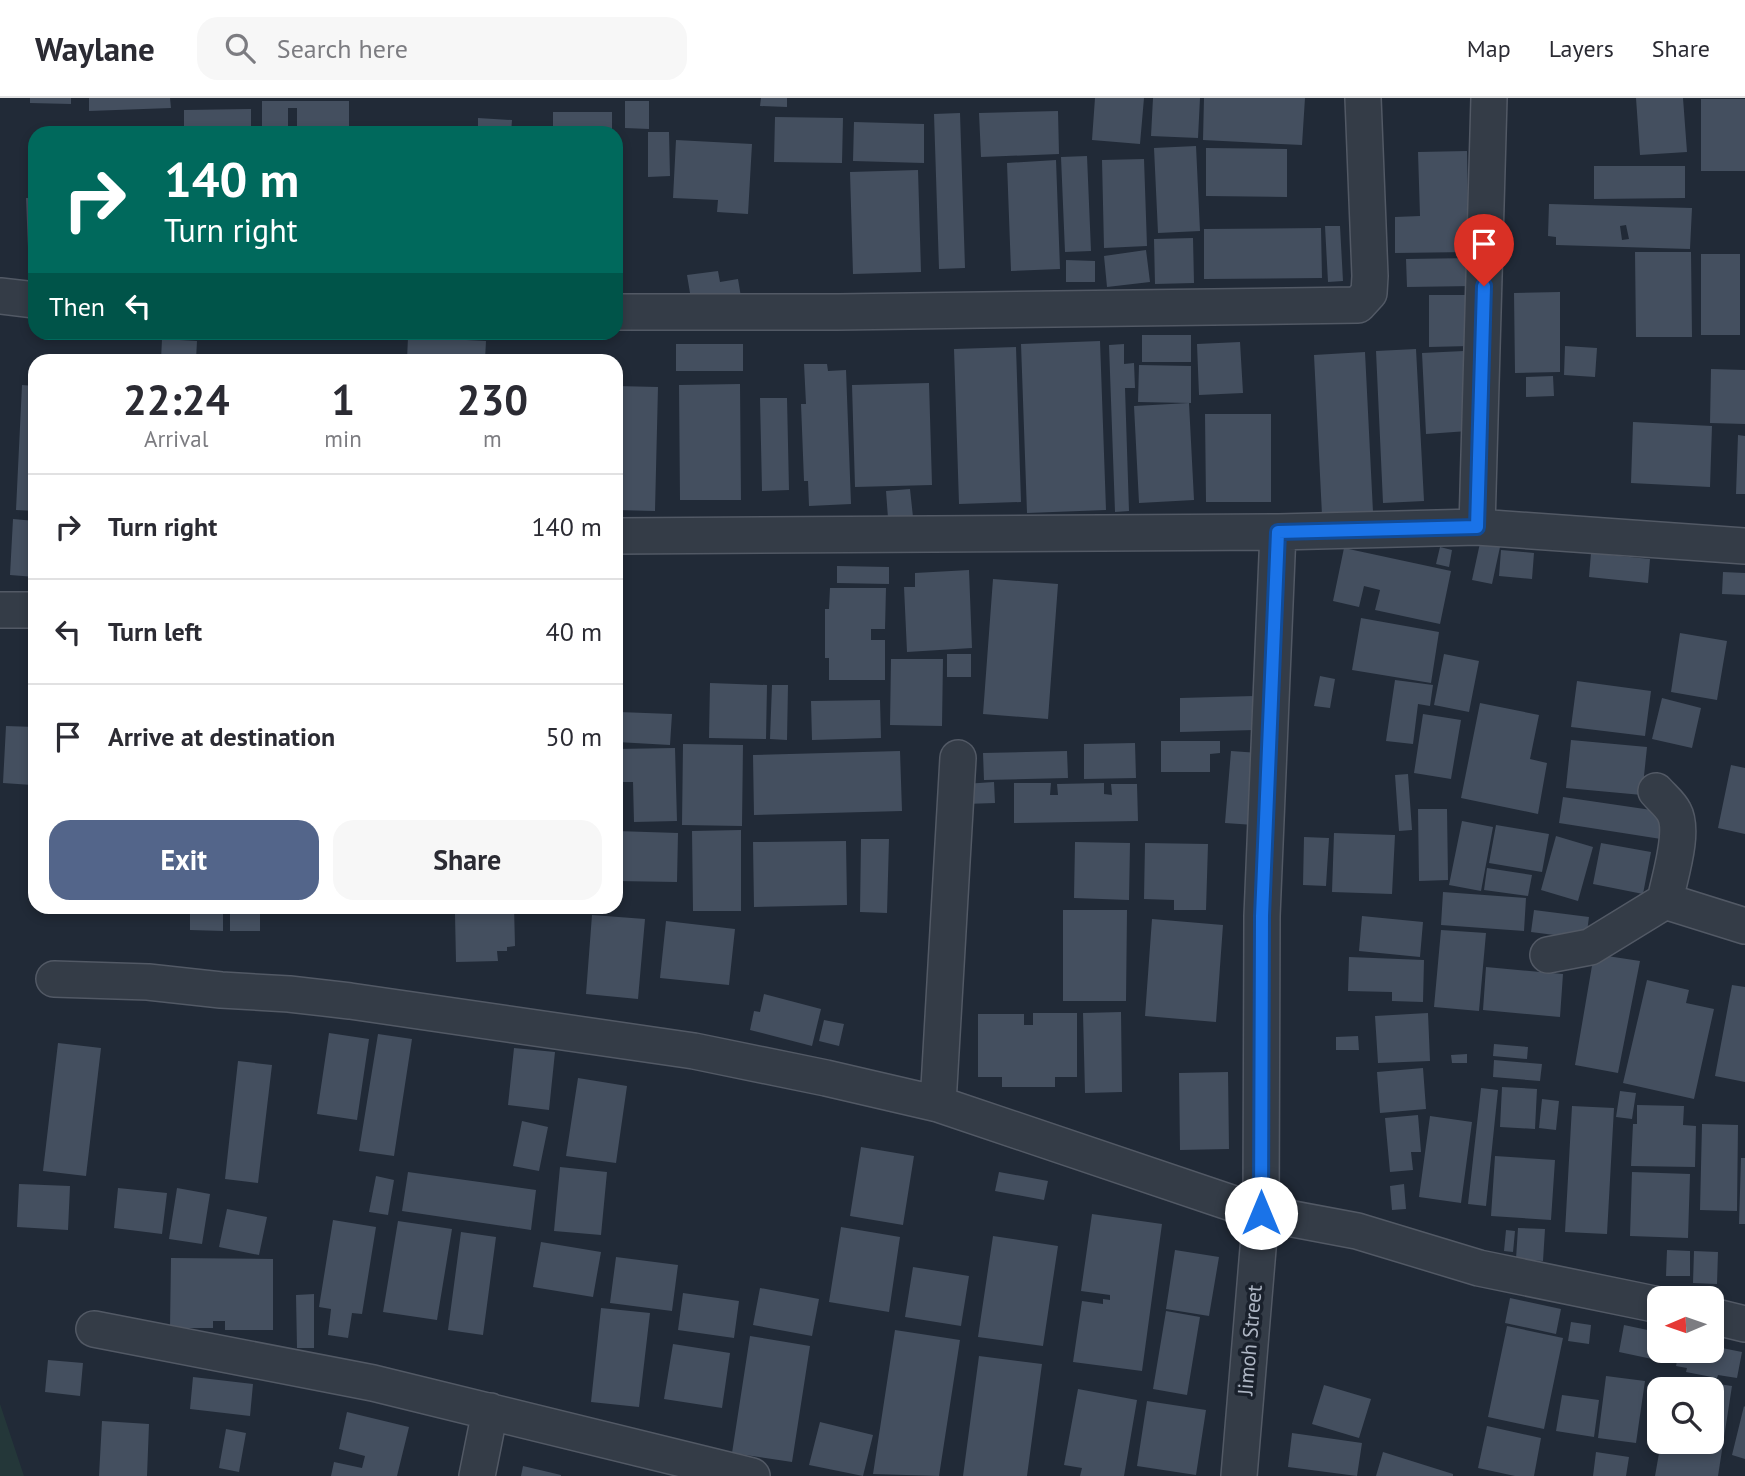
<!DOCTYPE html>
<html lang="en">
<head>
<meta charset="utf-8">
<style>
	body { margin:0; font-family:"PT Sans",sans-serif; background:#f7f7f7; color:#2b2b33; height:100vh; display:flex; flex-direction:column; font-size:26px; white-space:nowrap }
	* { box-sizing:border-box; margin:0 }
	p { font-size:23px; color:#7c7c81 }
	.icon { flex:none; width:38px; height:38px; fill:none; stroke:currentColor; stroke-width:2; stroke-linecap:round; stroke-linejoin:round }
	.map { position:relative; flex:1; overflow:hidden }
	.side { position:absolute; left:28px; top:256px; width:595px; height:560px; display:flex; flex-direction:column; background:#fff; border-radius:21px; box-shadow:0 4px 10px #0003 }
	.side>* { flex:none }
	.top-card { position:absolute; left:28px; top:28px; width:595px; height:214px; border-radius:21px; box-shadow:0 4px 10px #0003; background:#00695c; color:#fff; overflow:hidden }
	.needle { width:46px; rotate:268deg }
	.controls { position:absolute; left:1647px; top:1188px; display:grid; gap:14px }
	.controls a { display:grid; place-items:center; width:77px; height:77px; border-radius:14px; background:#fff; box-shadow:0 4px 10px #0003; font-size:35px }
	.pin { position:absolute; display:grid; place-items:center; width:60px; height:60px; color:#fff; margin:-72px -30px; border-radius:50% 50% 50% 0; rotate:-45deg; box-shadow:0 0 7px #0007 }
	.pin .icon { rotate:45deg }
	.me { position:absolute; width:77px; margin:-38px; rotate:0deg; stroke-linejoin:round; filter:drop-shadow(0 0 5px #0008) }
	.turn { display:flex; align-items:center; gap:24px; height:147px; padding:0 21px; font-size:32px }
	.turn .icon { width:91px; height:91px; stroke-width:2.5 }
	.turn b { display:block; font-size:49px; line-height:60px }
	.then { display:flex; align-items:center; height:66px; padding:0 21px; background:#0003; gap:14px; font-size:26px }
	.eta { display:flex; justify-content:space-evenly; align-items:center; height:119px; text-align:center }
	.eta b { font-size:42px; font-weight:600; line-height:49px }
	.cta { display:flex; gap:14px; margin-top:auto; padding:14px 21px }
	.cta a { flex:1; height:80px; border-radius:21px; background:#53658a; color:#fff; font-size:28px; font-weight:600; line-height:80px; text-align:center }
	.cta a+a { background:#f7f7f7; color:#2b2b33 }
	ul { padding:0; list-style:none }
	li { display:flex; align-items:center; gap:21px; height:105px; padding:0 21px; border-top:2px solid #e1e1e2 }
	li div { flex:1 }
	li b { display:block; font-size:26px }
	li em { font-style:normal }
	header { display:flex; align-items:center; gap:42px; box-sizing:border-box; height:98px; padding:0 35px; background:#fff; border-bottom:2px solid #e1e1e2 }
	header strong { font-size:33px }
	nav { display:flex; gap:38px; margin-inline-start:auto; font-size:24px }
	.search { width:490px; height:63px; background:#f7f7f7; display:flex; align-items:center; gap:18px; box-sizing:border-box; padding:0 24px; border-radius:21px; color:#7c7c81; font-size:26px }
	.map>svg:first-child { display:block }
	.green { fill:#243739 }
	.building { fill:#444f5f; fill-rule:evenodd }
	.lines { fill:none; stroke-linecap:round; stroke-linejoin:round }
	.street-casing { stroke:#525965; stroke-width:38 }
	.street { stroke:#343c47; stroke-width:35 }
	.route-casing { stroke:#114b97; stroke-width:18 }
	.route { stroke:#1a73e8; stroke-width:12 }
	.labels { text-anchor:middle; stroke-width:7; stroke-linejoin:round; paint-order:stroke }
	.street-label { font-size:21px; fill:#aeb6c4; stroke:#1a212c }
</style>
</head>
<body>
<header>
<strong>Waylane</strong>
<div class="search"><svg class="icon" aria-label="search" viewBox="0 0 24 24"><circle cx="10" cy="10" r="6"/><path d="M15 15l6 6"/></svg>Search here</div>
<nav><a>Map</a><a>Layers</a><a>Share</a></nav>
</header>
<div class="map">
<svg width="1745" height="1378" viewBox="0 0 1745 1378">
	<rect width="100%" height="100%" fill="#212a37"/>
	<path class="green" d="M0 1306 24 1378H0Z"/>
	<path class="building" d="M30 0H71V6L30 5Z
		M89 0H170L171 10 89 13Z
		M761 0H787V9L760 8Z
		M1095 0H1144L1140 46 1092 42Z
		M1153 0H1200L1198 40 1151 38Z
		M1204 0H1305L1302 47 1203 42Z
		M1636 0H1683L1687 54 1640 57Z
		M1701 1H1745V73H1701Z
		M262 3H349V35H297V10H288V35H262Z
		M625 3H649V31L625 30Z
		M251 11V35H184V12Z
		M1058 13 1059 56 981 59 979 15Z
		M553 14H612V35H553Z
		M960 15 965 170 939 171 934 16Z
		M775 19 843 20 842 65 774 64Z
		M478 20 512 22 511 35 478 33Z
		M854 24 924 26V65L853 63Z
		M648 34H669L670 78 648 79Z
		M676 42 752 46 748 116 717 114 718 102 673 100Z
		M1196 48 1200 133 1158 135 1154 50Z
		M1206 50 1287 51V99L1206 98Z
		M1467 53 1469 154 1395 155V119L1420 118 1418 54Z
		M1087 58 1091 153 1065 154 1061 59Z
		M1144 61 1147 148 1104 150 1102 62Z
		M1056 62 1060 171 1011 173 1007 65Z
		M1594 68H1685V100L1594 101Z
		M918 72 921 174 853 176 850 74Z
		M26 100H35V175H29Z
		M1549 106 1692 110 1690 151 1556 147V139L1548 138ZM1626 127 1629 141 1622 142 1620 128Z
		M1325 128H1340L1343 183 1328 184Z
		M1321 130 1322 180 1204 181V131Z
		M1193 140 1194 185 1155 186 1154 141Z
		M1146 152 1150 184 1107 189 1104 158Z
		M1635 154H1691L1692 239H1636Z
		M1701 156H1740V237H1701Z
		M1473 160 1474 188 1407 189 1406 161Z
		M1066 162 1095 163V184H1066Z
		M718 173 720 184 738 181 741 199 692 207 687 177Z
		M1560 194V274L1515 275 1514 195Z
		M1429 197H1470V248L1429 249Z
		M1142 237H1191V264H1142Z
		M408 239 486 243 485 262H407Z
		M162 241 197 243 196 262H161Z
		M1100 243 1106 412 1027 415 1021 246Z
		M1240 244 1243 295 1199 297 1197 246Z
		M676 246H743V273H676Z
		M1124 246V266L1134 265 1135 290H1125L1129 413 1115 414 1109 247Z
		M1565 248 1597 250 1595 279 1564 277Z
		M1016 249 1021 404 959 406 954 251Z
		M1416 251 1424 403 1383 405 1376 253Z
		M1464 253 1468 333 1426 336 1422 255Z
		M1365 254 1373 414 1322 417 1314 257Z
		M242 257 301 258V262H242Z
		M804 266H827L828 273 846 272 851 406 809 408 808 383H804L801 306H806Z
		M1139 267 1191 268V305L1138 304Z
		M1711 271 1745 272V326L1710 325Z
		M1553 278 1554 298 1526 299V279Z
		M929 285 932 387 855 389 852 287Z
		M740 286 741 402H680L679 287Z
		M22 287 35 288V413L16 412Z
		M616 288 658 289 655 413 616 412Z
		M760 300H787L789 392 762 393Z
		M1189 305 1194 402 1139 405 1134 308Z
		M1205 316H1271V404H1206Z
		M1633 324 1712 328 1710 389 1631 385Z
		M1738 337 1745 338V396H1736Z
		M910 391 913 419 888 420 886 393Z
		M13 421 35 423V479L10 477Z
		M1480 445 1500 449 1492 486 1472 482Z
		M1440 449 1452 452 1449 469 1436 466Z
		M1344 450 1451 473 1440 526 1375 512 1380 492 1364 488 1359 509 1333 503Z
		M1501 452 1534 455 1532 481 1499 478Z
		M1591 455 1650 461 1648 485 1589 479Z
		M837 468 889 469V486L837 485Z
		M969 472 972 550 907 554 904 489H915V475Z
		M1723 474 1745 475V497L1722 496Z
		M993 481 1058 486 1048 621 983 616Z
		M830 490H886L885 531H871V542H885V582H829V560H825V511H829Z
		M1361 520 1439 534 1431 585 1352 572Z
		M1680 535 1727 543 1717 602 1671 594Z
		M616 537H620V562L616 561Z
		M947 556H971V579H947Z
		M1444 556 1479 563 1469 614 1434 607Z
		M891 561H943L942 628 890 627Z
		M1320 578 1335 581 1330 610 1314 608Z
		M1395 582 1433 587 1430 608 1418 606 1413 646 1386 643Z
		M1577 583 1651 593 1645 638 1571 629Z
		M710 585 767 587 766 641 709 640Z
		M772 587H788L787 642 770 641Z
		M1254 598 1255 632 1180 634V600Z
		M1662 600 1701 610 1692 650 1652 641Z
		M880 602 881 640 812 642 811 603Z
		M1480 605 1539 617 1530 661 1547 665 1538 716 1461 700Z
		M619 614 672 616 670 647 617 644Z
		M1423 616 1461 622 1451 681 1414 675Z
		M6 628 35 629V674H33L32 687 3 685Z
		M1571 642 1647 649 1642 697 1566 690Z
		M1161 643H1220V655L1210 656V674H1161Z
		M1135 645 1136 680 1084 681V646Z
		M683 646 743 647 742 728 682 727Z
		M675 650 677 723 634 724 633 684H616V651Z
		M900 653 902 713 754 717 753 657Z
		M1067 653 1068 680 984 682 983 655Z
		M1231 653 1259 655 1254 727 1225 725Z
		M1731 667 1745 670V736L1718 730Z
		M1408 676 1412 732 1399 733 1395 677Z
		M994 684 995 705 965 706 964 686Z
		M1014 685H1051L1050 697H1058L1057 686 1104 685V696L1112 697 1111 686H1137L1138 723 1014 725Z
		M1563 699 1665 714 1661 741 1559 725Z
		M1418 711H1447L1448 782 1419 783Z
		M1462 723 1493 729 1481 793 1449 787Z
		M1496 727 1549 736 1542 774 1489 765Z
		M741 732V813H693L692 733Z
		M616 733 678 735 677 784 616 783Z
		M1334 735 1395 737 1392 796 1332 794Z
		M1556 738 1593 749 1578 803 1541 792Z
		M1304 739 1329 740 1326 788 1303 787Z
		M861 741H889L887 815 860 814Z
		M846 743 847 807 754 809 753 744Z
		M1075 744 1130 745 1129 802 1074 800Z
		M1145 745 1208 746 1206 812H1174V802L1144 801Z
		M1601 745 1651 754 1643 796 1593 786Z
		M1487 770 1532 777 1528 798 1484 792Z
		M1443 794 1526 800 1524 833 1441 827Z
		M190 808H223V833L190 832Z
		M230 808H260V833H230Z
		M449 808H514L515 848 507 849V853H497L498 863 456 864 455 816H450Z
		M1063 812H1127L1126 903H1063Z
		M1534 812 1589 819 1586 841 1531 834Z
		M592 817 645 821 638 901 586 896Z
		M1362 818 1423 824 1420 859 1359 853Z
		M1152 821 1223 827 1216 924 1145 918Z
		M666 823 735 831 729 887 660 880Z
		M1441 832 1486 835 1479 913 1434 909Z
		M1594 856 1640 863 1618 975 1575 967Z
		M1349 859 1424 862 1423 904 1392 903V894L1348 893Z
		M1486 869 1563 876 1560 919 1483 912Z
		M1647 882 1689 892 1686 905 1714 911 1694 1001 1623 985Z
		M1732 887 1745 889V984L1715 978Z
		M764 896 821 911 812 948 750 932 754 913 760 914Z
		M1121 914 1122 994 1085 995 1083 915Z
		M1033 915H1077V979H1055V989H1002V979H978V916H1024V927H1033Z
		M1428 915 1430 963 1378 965 1375 918Z
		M824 922 844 926 839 948 819 943Z
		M329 935 369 941 357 1022 317 1016Z
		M378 936 412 941 394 1058 359 1053Z
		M1358 938 1359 952H1336V939Z
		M58 945 101 950 86 1078 43 1073Z
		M1494 946 1528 949 1527 961 1493 958Z
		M514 950 555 954 549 1012 508 1007Z
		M1467 956V965H1452L1451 957Z
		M1494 962 1542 966 1540 983 1493 979Z
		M238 963 272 967 258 1085 225 1081Z
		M1423 970 1426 1011 1380 1015 1377 974Z
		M1228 974 1229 1051 1180 1052 1179 975Z
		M578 980 627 988 616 1065 566 1058Z
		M1502 989 1537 991 1535 1031 1500 1029Z
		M1481 990 1498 992 1486 1108 1468 1106Z
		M1620 993 1636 995 1632 1021 1616 1019Z
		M1542 1001 1559 1003 1556 1032 1539 1030Z
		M1637 1007 1684 1008 1683 1027 1696 1028 1695 1069 1631 1068 1633 1026H1637Z
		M1572 1008 1614 1010 1607 1136 1565 1134Z
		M1418 1017 1421 1054H1411L1413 1072 1390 1074 1385 1020Z
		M1430 1018 1472 1024 1461 1105 1419 1099Z
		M522 1023 548 1029 539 1073 513 1068Z
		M1702 1026 1738 1027 1737 1113 1700 1112Z
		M861 1049 914 1058 903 1127 850 1118Z
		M1495 1058 1555 1062 1551 1122 1491 1118Z
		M1741 1060H1745V1126H1739Z
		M560 1069 607 1074 601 1137 554 1133Z
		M408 1074 536 1092 531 1132 402 1113Z
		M999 1074 1048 1083 1044 1102 995 1093Z
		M1632 1074 1690 1076 1688 1140 1630 1138Z
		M376 1078 394 1082 388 1117 369 1114Z
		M19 1086 70 1088 68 1132 17 1129Z
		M1404 1086 1406 1111 1392 1112 1390 1088Z
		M118 1090 167 1095 162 1136 114 1130Z
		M177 1090 210 1096 202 1146 169 1141Z
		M227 1111 267 1119 259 1157 219 1149Z
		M1092 1116 1162 1126 1142 1273 1073 1264 1082 1203 1103 1206V1201L1110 1202V1197L1081 1193Z
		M333 1122 376 1129 362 1216 352 1215 348 1240 328 1237 331 1211 319 1209Z
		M398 1123 452 1131 437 1222 383 1214Z
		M841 1129 900 1139 889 1214 829 1204Z
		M1518 1130 1545 1131 1543 1163 1516 1161Z
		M1506 1132 1515 1133 1513 1154 1504 1153Z
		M461 1134 496 1139 483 1237 448 1232Z
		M993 1138 1058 1148 1043 1248 978 1239Z
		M541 1144 601 1154 593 1199 533 1189Z
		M1175 1152 1219 1159 1209 1218 1166 1211Z
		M1667 1152 1690 1153V1178H1666Z
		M1694 1153 1718 1154 1717 1186 1693 1185Z
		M616 1159 678 1167 672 1213 610 1205Z
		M171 1160 273 1161V1232H225V1223H213V1230H170Z
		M913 1169 969 1178 961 1228 905 1219Z
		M1688 1189H1711V1200H1688Z
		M760 1190 819 1201 812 1238 753 1227Z
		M683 1195 739 1203 734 1240 678 1232Z
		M314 1196V1250H297L296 1197Z
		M1510 1200 1561 1211 1556 1236 1505 1225Z
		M601 1210 650 1215 639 1309 591 1304Z
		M1166 1213 1200 1219 1187 1297 1153 1291Z
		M1571 1224 1591 1227 1589 1246 1568 1243Z
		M1624 1227 1657 1234 1652 1261 1619 1254Z
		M1507 1228 1563 1240 1544 1331 1488 1319Z
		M895 1232 960 1242 939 1378 873 1376Z
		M750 1238 810 1248 792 1364 732 1355Z
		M673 1246 730 1255 722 1310 664 1301Z
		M1712 1248 1742 1254 1737 1280 1718 1277 1717 1280 1686 1274 1687 1270 1676 1268 1679 1253H1712Z
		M979 1258 1042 1266 1027 1378H963Z
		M48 1262 83 1265 80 1298 45 1294Z
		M1606 1278 1645 1283 1636 1345 1598 1340Z
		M193 1279 253 1286 250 1318 190 1311Z
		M1671 1279 1732 1288 1718 1378H1655L1661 1344H1712V1292H1669Z
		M1324 1287 1371 1301 1359 1340 1312 1326Z
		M1078 1291 1137 1302 1124 1378H1080L1082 1370 1064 1367Z
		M1562 1297 1599 1302 1594 1339 1556 1333Z
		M1147 1303 1206 1312 1196 1377 1137 1368Z
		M1744 1308 1745 1309V1361L1732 1357Z
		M347 1314 409 1329 397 1378H331L334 1364 362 1370 365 1358 339 1351Z
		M102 1323 149 1326 147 1378H99Z
		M820 1324 873 1337 863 1378 809 1367Z
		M1487 1328 1541 1340 1534 1378H1515L1478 1370Z
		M226 1331 246 1335 239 1374 219 1370Z
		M1292 1335 1362 1345 1357 1378 1288 1369Z
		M1383 1354 1453 1376V1378H1376Z
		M1596 1354 1629 1359 1626 1378H1593Z
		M523 1368 561 1377V1378H521Z"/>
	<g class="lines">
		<g class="street-casing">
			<path id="street" d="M0 198 35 202
				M616 214H838L1358 207 1369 195 1370 178 1363 0
				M1477 429 1489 0
				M616 438 1278 434 1477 429 1745 448
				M0 512H35
				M1656 693C1662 700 1670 706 1674 714 1685 734 1669 781 1665 803
				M1548 857 1590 849 1665 803 1745 828
				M54 881 148 884 221 892 289 896 350 903 694 953 826 980 938 1006 1261 1115 1357 1133 1479 1170 1659 1207
				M938 1006 958 660
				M1712 1218 1745 1226
				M94 1231 373 1285 752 1378
				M477 1378 490 1313
				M1239 1378 1261 1115 1262 818 1278 434"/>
		</g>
		<use href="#street" class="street"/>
	</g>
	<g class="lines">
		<g class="route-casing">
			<path id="route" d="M1261 1115 1262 818 1278 434 1477 429 1484 188"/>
		</g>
		<use href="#route" class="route"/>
	</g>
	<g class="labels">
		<g class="street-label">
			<text transform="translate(1250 1242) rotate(-85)" y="7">Jimoh Street</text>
		</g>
	</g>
</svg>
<div class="controls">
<a><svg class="needle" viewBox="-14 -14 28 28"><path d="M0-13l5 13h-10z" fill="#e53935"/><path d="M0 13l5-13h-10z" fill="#7c7c81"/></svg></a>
<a><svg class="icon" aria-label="search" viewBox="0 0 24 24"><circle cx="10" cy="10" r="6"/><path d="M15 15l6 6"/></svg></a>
</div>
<div class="pin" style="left:1484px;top:188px;background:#d93025"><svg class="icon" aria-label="arrive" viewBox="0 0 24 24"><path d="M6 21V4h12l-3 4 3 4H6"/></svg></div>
<svg class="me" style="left:1261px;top:1115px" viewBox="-20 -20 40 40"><circle r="19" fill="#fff"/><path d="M0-13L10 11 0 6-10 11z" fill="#1a73e8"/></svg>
<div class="top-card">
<div class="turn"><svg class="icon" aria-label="right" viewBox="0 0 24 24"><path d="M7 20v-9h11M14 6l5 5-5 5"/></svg><div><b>140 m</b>Turn right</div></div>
<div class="then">Then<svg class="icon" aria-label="left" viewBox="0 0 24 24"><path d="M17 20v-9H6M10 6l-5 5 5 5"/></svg></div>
</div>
<section class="side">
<div class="eta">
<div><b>22:24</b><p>Arrival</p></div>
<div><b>1</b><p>min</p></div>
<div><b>230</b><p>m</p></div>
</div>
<ul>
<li><svg class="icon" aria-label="right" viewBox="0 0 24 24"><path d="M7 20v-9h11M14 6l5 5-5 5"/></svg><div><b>Turn right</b></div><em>140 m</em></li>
<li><svg class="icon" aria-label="left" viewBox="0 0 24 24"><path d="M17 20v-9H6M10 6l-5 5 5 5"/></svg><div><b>Turn left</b></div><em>40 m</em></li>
<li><svg class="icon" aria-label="arrive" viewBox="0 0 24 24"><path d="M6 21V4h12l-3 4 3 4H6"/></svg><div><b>Arrive at destination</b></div><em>50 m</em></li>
</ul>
<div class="cta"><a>Exit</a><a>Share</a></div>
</section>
</div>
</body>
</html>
